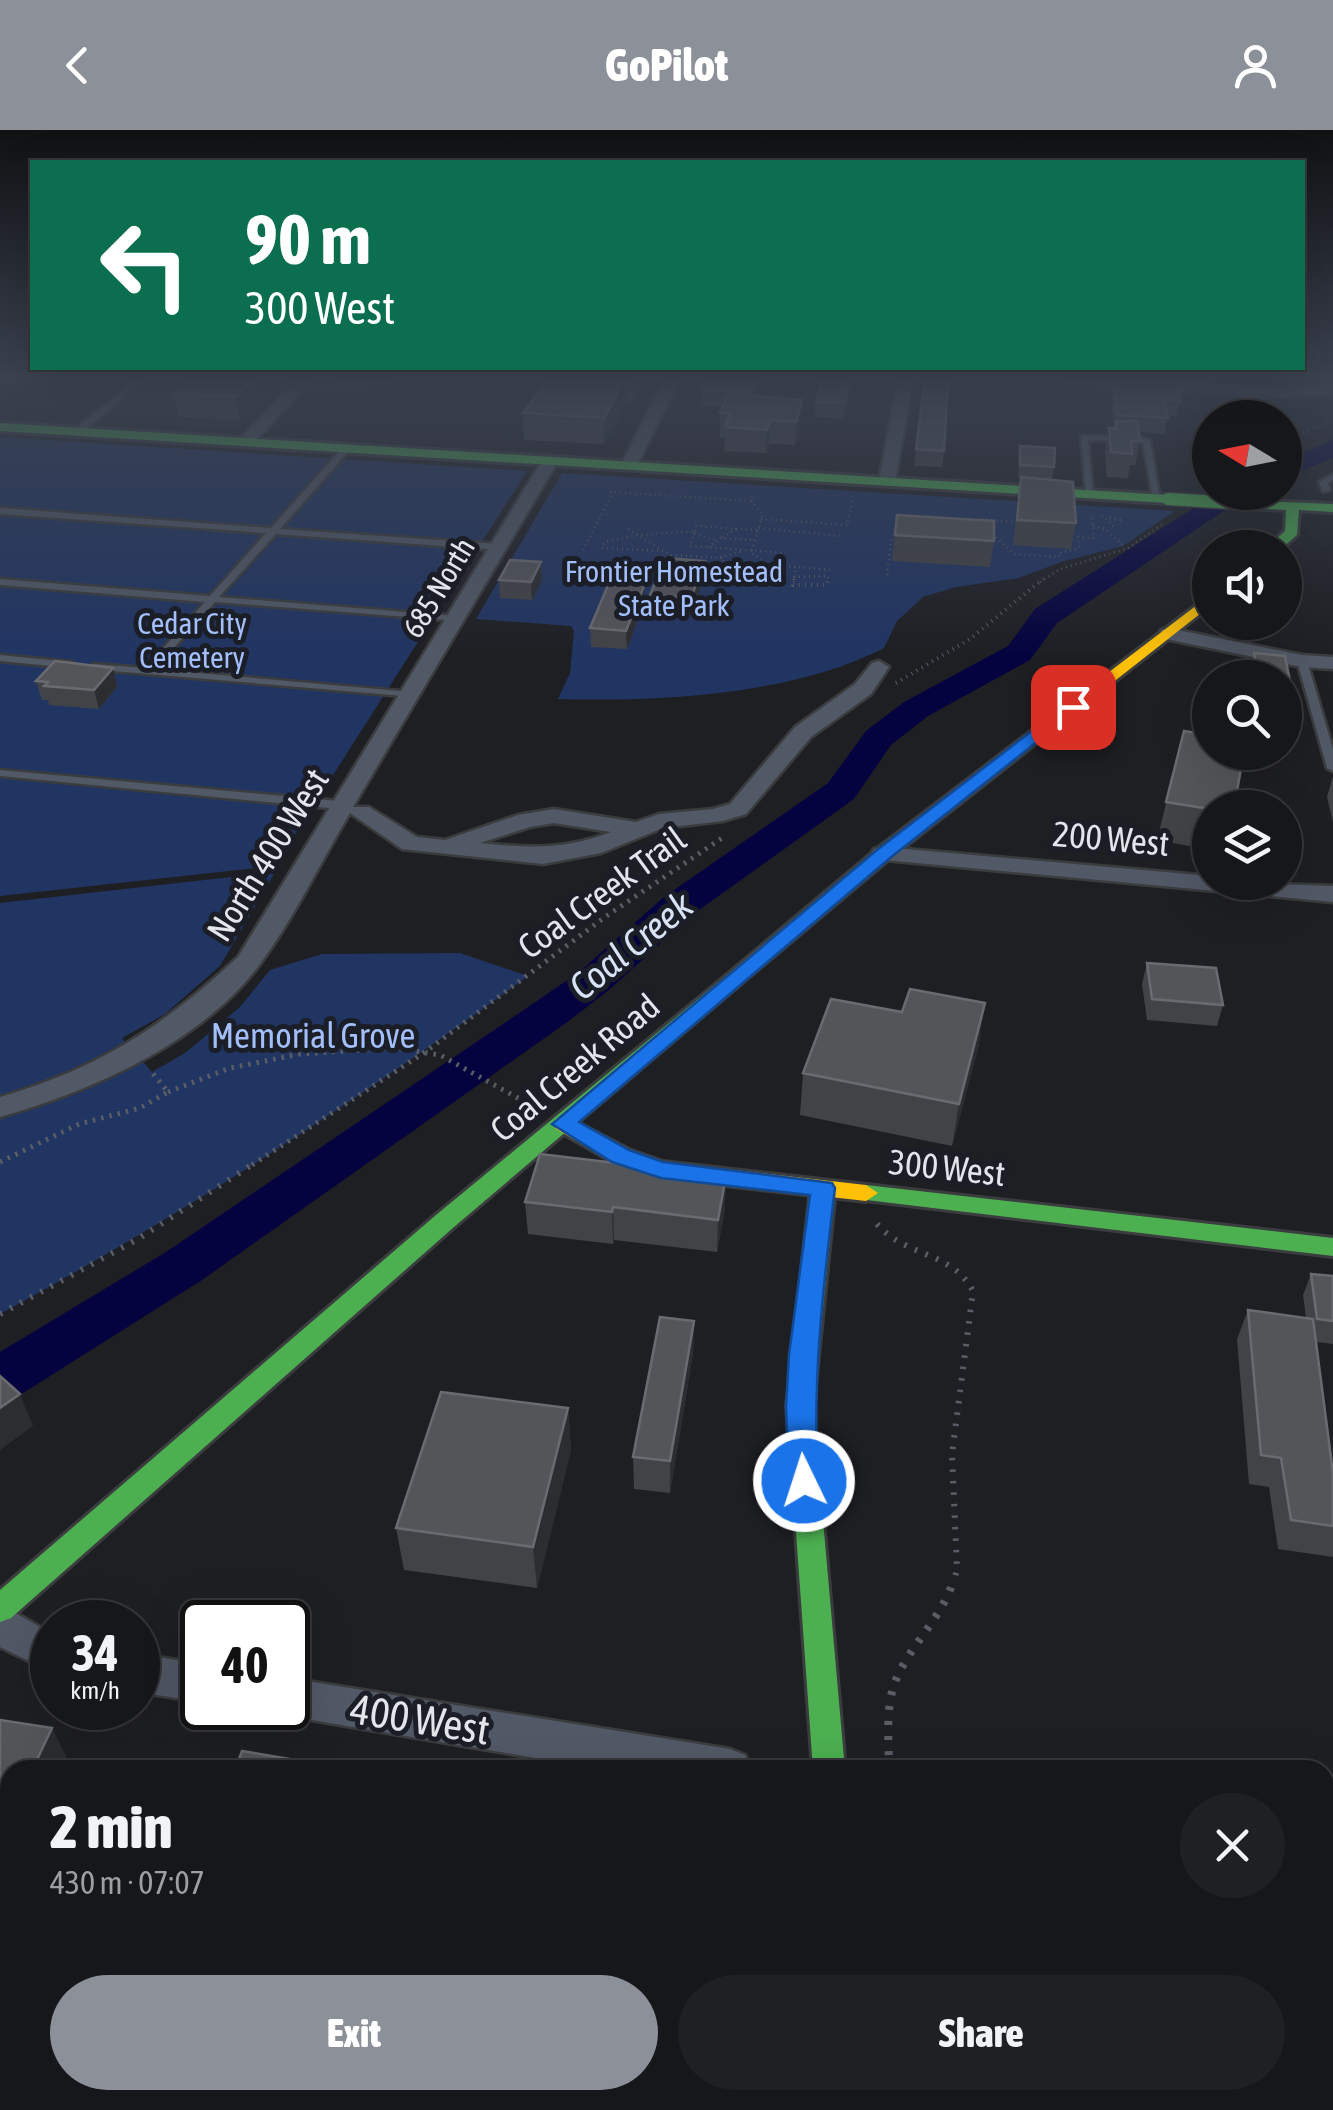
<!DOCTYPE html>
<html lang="en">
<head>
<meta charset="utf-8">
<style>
	body { margin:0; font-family:"Asap Condensed",sans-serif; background:#1f2023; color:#f1f3f6; height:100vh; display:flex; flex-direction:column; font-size:38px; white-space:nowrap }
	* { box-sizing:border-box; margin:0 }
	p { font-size:32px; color:#9e9fa2 }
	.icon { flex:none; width:55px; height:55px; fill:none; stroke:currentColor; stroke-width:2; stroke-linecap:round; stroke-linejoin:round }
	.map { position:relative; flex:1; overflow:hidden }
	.panel { position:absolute; left:0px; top:1630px; width:1335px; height:350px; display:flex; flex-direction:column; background:#16171a; border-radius:30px 30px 0 0; box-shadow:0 10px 40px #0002,0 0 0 2px #353639 }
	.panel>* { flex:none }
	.banner { position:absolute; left:30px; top:30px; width:1275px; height:210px; border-radius:0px; box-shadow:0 10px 40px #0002,0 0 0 2px #353639; background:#0b6e4f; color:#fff; overflow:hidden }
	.needle { width:65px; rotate:280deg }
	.controls { position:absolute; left:1192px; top:270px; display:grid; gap:20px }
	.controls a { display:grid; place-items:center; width:110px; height:110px; border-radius:50%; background:#16171a; box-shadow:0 10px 40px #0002,0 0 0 2px #353639; font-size:50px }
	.speed { position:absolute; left:30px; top:1470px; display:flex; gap:20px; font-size:50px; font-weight:700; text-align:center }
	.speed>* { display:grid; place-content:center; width:130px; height:130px; border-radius:50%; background:#16171a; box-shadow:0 10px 40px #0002,0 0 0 2px #353639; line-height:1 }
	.speed small { font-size:25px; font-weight:400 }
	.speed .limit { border:5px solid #111; border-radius:15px; background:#fff; color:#111 }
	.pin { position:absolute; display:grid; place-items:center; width:85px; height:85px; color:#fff; margin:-42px; border-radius:20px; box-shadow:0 5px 15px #0006 }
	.me { position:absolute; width:110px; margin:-55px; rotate:356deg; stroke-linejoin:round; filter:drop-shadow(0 0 8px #0008) }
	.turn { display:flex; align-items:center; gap:35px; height:210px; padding:0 50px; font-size:45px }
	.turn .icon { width:130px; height:130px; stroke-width:2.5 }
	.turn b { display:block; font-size:70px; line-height:85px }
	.round { display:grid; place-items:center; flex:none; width:105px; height:105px; border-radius:52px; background:#1f2023 }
	.head { display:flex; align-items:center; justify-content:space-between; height:170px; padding:0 50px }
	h1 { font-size:60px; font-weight:800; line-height:75px }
	.cta { display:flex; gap:20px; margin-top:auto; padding:20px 50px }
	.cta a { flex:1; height:115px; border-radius:60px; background:#8c9099; color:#fff; font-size:40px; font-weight:800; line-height:115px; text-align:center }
	.cta a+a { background:#1f2023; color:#f1f3f6 }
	header { display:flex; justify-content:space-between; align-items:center; height:130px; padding:0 50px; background:#8c9099; color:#fff; font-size:45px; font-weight:800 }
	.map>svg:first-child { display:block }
	.built { fill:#202632 }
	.green { fill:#213563 }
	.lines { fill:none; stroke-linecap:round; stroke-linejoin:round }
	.river { fill:#04033f; fill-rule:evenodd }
	.lane-casing { stroke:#3a3c3e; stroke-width:5 }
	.street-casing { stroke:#3a3c3e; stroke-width:5 }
	.fast-casing { stroke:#3a3c3e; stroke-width:6 }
	.slow-casing { stroke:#3a3c3e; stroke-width:6 }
	.path-far4 { stroke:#595d66; stroke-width:2.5; stroke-dasharray:1 4; stroke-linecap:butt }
	.path-far3 { stroke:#595d66; stroke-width:4; stroke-dasharray:1 5; stroke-linecap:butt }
	.path-far2 { stroke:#595d66; stroke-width:5; stroke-dasharray:2.5 6; stroke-linecap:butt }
	.path-far1 { stroke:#595d66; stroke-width:6; stroke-dasharray:2.5 9; stroke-linecap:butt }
	.path { stroke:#595d66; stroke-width:8; stroke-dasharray:4 11; stroke-linecap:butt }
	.lane { fill:#525966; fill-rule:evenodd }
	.street { fill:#525966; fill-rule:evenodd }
	.fast { fill:#4caf50; fill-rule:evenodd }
	.slow { fill:#ffc107; fill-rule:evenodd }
	.fast-bridge-casing { stroke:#3a3c3e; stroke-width:15; stroke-linecap:butt }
	.fast-bridge { stroke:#4caf50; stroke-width:12 }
	.wall { fill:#424347 }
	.shaded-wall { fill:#2c2d31 }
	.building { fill:#535559; stroke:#6a6b70; stroke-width:2.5 }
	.route { fill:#1a73e8; stroke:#114b97; stroke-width:2.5 }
	.labels { text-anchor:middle; stroke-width:10; stroke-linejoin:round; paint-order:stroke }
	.far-park-label { font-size:30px; fill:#a2bffc; stroke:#1b1e26 }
	.far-street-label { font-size:30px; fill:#e2e5ea; stroke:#1b1e26 }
	.street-label { font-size:35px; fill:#e2e5ea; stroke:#1b1e26 }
	.park-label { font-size:35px; fill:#a2bffc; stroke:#1b1e26 }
	.water-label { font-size:38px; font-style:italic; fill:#d8e3f8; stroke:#1b1e26 }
	.near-street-label { font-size:42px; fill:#e2e5ea; stroke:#1b1e26 }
</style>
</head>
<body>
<header><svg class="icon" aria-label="back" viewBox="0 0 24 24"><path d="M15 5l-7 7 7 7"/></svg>GoPilot<svg class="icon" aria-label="person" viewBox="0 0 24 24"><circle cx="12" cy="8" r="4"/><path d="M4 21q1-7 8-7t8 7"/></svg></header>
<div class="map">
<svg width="1333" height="1980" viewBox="0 0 1333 1980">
	<rect width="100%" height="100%" fill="#1e1f23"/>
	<path class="built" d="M148 249H291L239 299 98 291Z"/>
	<path class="green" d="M0 307 527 341 275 736 0 766Z
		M562 343 1175 381 1123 416 1061 432 1019 448 956 457 923 467 897 491 884 518C793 565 659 572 558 569L570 543 574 501 571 496 476 489Z
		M275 742 220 836 165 884 122 908 152 942 185 923 240 877 270 840 322 824 460 823 528 846C359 970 184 1084 0 1184V773Z"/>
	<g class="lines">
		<path class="river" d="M1333 310V328L1285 348V330Z
			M1219 362H1252L1057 493 1030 530 928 586 891 615 854 669 692 785 609 860 566 893 202 1150 20 1265 0 1271V1222L166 1122 534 873 579 842 664 767 828 653 866 601 904 572 1008 516 1035 479Z"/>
		<g class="lane-casing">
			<path id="lane" d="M137 249H145L80 304H74V300Z
				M300 254 359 257 363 259 359 261 297 258Z
				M1081 306 1139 307 1150 310 1160 370 1153 368 1143 313 1138 311 1088 310 1093 364 1086 366Z
				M345 315 352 317 280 399 499 414 504 417 499 420 276 404 219 467 456 486 459 487V491L215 472 155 539 411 562 416 565 415 567 90 539 89 537 94 534 145 538 205 472 0 455V449L210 466 266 403 0 384V378L271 398Z
				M1333 344V350L1328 353 1330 360 1323 362 1319 352Z
				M0 525 71 532 76 535 71 538 0 531Z
				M1302 528 1307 531 1333 619V641L1327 638 1297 531Z
				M0 640 339 671 345 675 339 679 0 646Z"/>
		</g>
		<g class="street-casing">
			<path id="street" d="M297 249H313L252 315H240V309Z
				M665 249H680L637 335 623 339 621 335Z
				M898 249H913L895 351 887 356 879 351Z
				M1056 249C1148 249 1241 259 1333 255V265L1278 267 1063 253Z
				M550 326 558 331 353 677H369L417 707 445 710 518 685 554 679 636 692 659 684 713 679 730 674 795 597 855 554 872 533 879 531 889 537 871 564 811 607 746 684 723 691 663 698 601 723 543 734 402 719 350 683C320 733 294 788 260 834 203 912 90 962 0 987V967C100 938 162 897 238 827L542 331ZM554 693 611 702C566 720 527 718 480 713L530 697Z
				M1168 498 1302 525 1333 527V539L1302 537 1161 508V500Z
				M883 717 1210 746V752L1333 756V772L874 729 871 724 874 719Z
				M0 1474 52 1504V1542L0 1517Z
				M138 1524 202 1534V1572L138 1562Z
				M288 1548 730 1619 745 1625 752 1640H606L288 1586 272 1578H288Z
				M1325 1711 1333 1713V1759L1325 1757Z"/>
		</g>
		<g class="fast-casing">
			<path id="fast" d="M0 293 1168 365 1175 369 1168 373 0 301Z
				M1230 370 1333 374V382L1299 380 1297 405 1282 418H1266L1285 401 1286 380 1235 377 1230 376Z
				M733 844 743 850 740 854 454 1097 11 1488 0 1492V1460L436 1085 726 846Z
				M823 1051 835 1059 813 1276 845 1640H813L787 1276 811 1059Z
				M866 1055 1333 1108V1126L858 1069 854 1063Z"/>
		</g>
		<g class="slow-casing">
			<path id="slow" d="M1210 465V476L890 728 740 854H726L723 850 726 846 876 720Z
				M564 986 629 1020 663 1032 866 1055 878 1063 866 1071 661 1048 613 1032 556 999 553 994 556 989Z
				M818 1970H856V1980H818Z"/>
		</g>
		<path class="path-far4" d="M1285 311 1333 290
			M610 362 751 371 753 365
			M751 371 763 384 751 423 771 435 833 440
			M1102 385 1115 398
			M1110 387 1120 390 1109 389Z
			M761 389 847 395 853 369
			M981 389 1014 392
			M1093 396 1105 399 1125 417
			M759 398 841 406
			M628 399 678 430
			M736 399 757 400
			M695 401 696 396 736 399 721 408
			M694 404 715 410
			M992 404 1015 424 1059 427V423L1079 418 1078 407 1094 408 1092 384
			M708 417 721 408 755 410
			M583 420 613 362
			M663 421 602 418 605 412 637 405 695 401 690 416 784 423
			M671 425 724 428 722 437
			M720 427 744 421
			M702 435 769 440 771 435
			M663 443 638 441 644 436H665
			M887 445 892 405
			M699 446 725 452
			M794 447 796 437
			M794 447 828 446V452
			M794 452V447
			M1040 452 1060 439 1128 418 1163 394"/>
		<path class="path-far3" d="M714 449 730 453
			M794 449 793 455H826L829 449
			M896 553 970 509 1043 449"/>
		<path class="path-far2" d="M168 962 230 938 300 924 395 918 440 925 536 978
			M0 1032 79 994 140 978 168 962 151 941
			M252 1035 425 922 605 787 725 706"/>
		<path class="path-far1" d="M877 1094C905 1127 952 1121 973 1161L952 1324 957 1439 954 1451
			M0 1184 138 1109 256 1032"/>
		<path class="path" d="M889 1640C889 1612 885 1579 895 1552 910 1514 943 1488 954 1448
			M955 1970V1980"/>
		<use href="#lane" class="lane"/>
		<use href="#street" class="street"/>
		<use href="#fast" class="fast"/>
		<use href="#slow" class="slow"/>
		<g class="fast-bridge-casing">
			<path id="fast-bridge" d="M1168 369 1235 373"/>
		</g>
		<use href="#fast-bridge" class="fast-bridge"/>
	</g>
	<path class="wall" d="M190 249H277L278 252 239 290 178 287 173 264Z
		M324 249H395L389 257 324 252Z
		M548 249H646L633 272H627L604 314 524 310 523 283Z
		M707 249H762L756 266 801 293 795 315 769 314 766 323 724 321 725 307H720V283L723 276 702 275V259Z
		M1140 249H1177L1180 271 1177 286H1167L1165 304 1138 302 1140 311 1135 335H1130L1128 348 1107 347 1105 322 1109 298 1114 299 1111 266 1114 251 1139 252Z
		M849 253 848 268 843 289 815 287 816 272Z
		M1020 316 1054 337 1052 350 1076 393 1071 419 1013 415 1021 348H1018Z
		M916 319 944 321 942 337 914 336Z
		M897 385 994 411 990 437 892 431Z
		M705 431 704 448 690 486 650 483V465Z
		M541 432 542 450 532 470 500 468 499 450Z
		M644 456V474L627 519 591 517 590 498Z
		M1254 523 1285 526 1292 561 1287 580H1285V548H1250L1249 542Z
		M113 538 117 557 99 579 49 575 48 570H42L36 551Z
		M1184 601 1210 678V720L1157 710Z
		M1333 646V692L1327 667Z
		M1147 833 1223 875 1217 896 1147 890 1142 854Z
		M979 914 952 1016 800 985 803 943Z
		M525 1072 725 1078 717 1122 614 1110 613 1114 528 1104Z
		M1311 1144 1333 1146V1214L1316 1212 1333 1343V1427L1278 1419 1269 1357 1249 1354 1237 1209 1248 1180 1306 1188 1303 1165Z
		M694 1191 693 1223 670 1363 634 1359 633 1327Z
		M568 1278 571 1320 537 1458 404 1440 396 1398Z
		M1120 1970H1212V1980H1121Z
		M1269 1970H1325L1333 1980H1270Z"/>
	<path class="shaded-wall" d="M71 249H104L72 252Z
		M254 249H277L278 252 239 290 235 267Z
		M625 249H627V272L604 314V288Z
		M633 249H646L633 272Z
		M757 249H762L752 277 753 262Z
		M849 253 848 268 843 289 845 273Z
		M802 270 801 293 795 315 796 292Z
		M770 290 769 314 766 323 767 300Z
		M705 431 704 448 690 486 691 468Z
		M541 432 542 450 532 470 531 452Z
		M644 456V474L627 519 626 501Z
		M113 538 117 557 99 579 94 560Z
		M985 873 979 914 952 1016 959 974Z
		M726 1046 725 1078 717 1122 718 1090Z
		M613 1077 614 1110 613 1114 612 1082Z
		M694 1191 693 1223 670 1363V1331Z
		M20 1264 33 1296 0 1320V1278Z
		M568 1278 571 1320 537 1458 533 1417Z
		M52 1598 67 1628 62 1640H32Z
		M10 1687V1753L0 1775V1708Z
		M94 1970H119L116 1980H90Z
		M541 1970H552L550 1980H539Z"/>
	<path class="building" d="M190 249H254L235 267 173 264Z
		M548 249H625L604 288 523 283Z
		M707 249H757L753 262 702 259Z
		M925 249H948L944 321 916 319Z
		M1141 249H1177L1180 271 1164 270 1168 288 1117 285 1114 251 1141 252Z
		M821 252 849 253 845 273 816 272Z
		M728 264 802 270 796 292 770 290 767 300 725 297 730 284 720 283Z
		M1116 291H1137L1140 311H1131L1132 324 1111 322 1109 298 1117 299Z
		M1020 316 1055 318 1054 337 1020 335Z
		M1021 347 1073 352 1076 393 1017 390Z
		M897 385 994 391V411L895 405Z
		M666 428 705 431 691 468 650 465Z
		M510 430 541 432 531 452 499 450Z
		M609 453 644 456 626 501 590 498Z
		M1254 523 1285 526 1292 561 1285 560V548H1258Z
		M55 531 113 538 94 560 44 556 48 552 36 551Z
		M1184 601 1210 605V622H1244L1234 678H1210V679L1166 672Z
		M1147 833 1216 838 1223 875 1152 869Z
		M910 859 985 873 959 974 803 943 831 869 902 882Z
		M540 1024 726 1046 718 1090 613 1077 612 1082 525 1072Z
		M1311 1144 1333 1146V1191L1317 1189Z
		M1248 1180 1313 1189 1333 1343V1396L1291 1390 1281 1328 1261 1325Z
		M660 1187 694 1191 670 1331 633 1327Z
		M0 1246 20 1264 0 1278Z
		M441 1262 568 1278 533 1417 396 1398Z
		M0 1590 52 1598 32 1640H10V1687L0 1708Z
		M242 1621 313 1633 310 1640H235Z
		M1325 1789 1333 1790V1980H1296L1295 1970H1325Z
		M0 1916 10 1917V1970H94L90 1980H0Z
		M432 1970H541L539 1980H429Z
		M1139 1970H1212V1980H1140Z"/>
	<linearGradient id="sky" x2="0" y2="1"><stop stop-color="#101113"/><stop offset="0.47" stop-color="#3b4250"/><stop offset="1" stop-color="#3b4250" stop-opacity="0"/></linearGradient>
	<rect width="1333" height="527" fill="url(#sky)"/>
	<path class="route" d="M1067 574 1081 577 890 728 579 992 629 1020 663 1032 832 1053 835 1058C823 1158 812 1250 818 1351L814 1359 804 1363 793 1359 789 1351 786 1276 789 1225 810 1065 661 1048 612 1032 552 994 877 720Z"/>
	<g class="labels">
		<g class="far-park-label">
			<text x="674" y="452">Frontier Homestead<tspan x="674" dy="34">State Park</tspan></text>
			<text x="192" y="504">Cedar City<tspan x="192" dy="34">Cemetery</tspan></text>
		</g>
		<g class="far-street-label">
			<text transform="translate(439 458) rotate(-59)" y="10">685 North</text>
		</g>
		<g class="street-label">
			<text transform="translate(1111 709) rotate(5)" y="12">200 West</text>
			<text transform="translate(268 725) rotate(-58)" y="12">North 400 West</text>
			<text transform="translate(602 763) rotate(-36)" y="12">Coal Creek Trail</text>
			<text transform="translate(575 938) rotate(-40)" y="12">Coal Creek Road</text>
			<text transform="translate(947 1038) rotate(6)" y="12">300 West</text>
		</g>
		<g class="park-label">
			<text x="313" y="918">Memorial Grove</text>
		</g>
		<g class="water-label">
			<text transform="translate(631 816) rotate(-39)" y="13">Coal Creek</text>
		</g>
		<g class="near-street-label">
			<text transform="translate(420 1589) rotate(9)" y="15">400 West</text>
		</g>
	</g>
</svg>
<div class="controls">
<a><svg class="needle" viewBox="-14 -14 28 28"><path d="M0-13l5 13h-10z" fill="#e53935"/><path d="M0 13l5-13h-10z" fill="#9e9fa2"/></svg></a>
<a><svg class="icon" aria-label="sound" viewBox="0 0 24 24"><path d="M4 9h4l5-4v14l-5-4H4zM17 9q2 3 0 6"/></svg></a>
<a><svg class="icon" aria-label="search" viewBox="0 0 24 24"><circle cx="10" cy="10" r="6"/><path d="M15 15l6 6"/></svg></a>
<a><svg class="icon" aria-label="layers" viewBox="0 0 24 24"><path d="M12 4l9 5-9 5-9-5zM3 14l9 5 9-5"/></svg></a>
</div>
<div class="speed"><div>34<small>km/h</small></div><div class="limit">40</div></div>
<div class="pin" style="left:1073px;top:577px;background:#d93025"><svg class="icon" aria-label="arrive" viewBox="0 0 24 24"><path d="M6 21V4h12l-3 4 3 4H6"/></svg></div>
<svg class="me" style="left:804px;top:1351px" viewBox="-20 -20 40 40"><circle r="17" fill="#1a73e8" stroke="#fff" stroke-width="3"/><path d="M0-11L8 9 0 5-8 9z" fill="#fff"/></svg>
<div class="banner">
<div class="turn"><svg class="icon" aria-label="left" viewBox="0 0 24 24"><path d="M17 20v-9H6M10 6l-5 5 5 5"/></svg><div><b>90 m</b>300 West</div></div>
</div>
<section class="panel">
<div class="head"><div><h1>2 min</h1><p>430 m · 07:07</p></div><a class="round"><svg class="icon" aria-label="close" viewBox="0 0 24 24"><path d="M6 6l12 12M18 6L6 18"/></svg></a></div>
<div class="cta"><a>Exit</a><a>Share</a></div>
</section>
</div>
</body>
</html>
